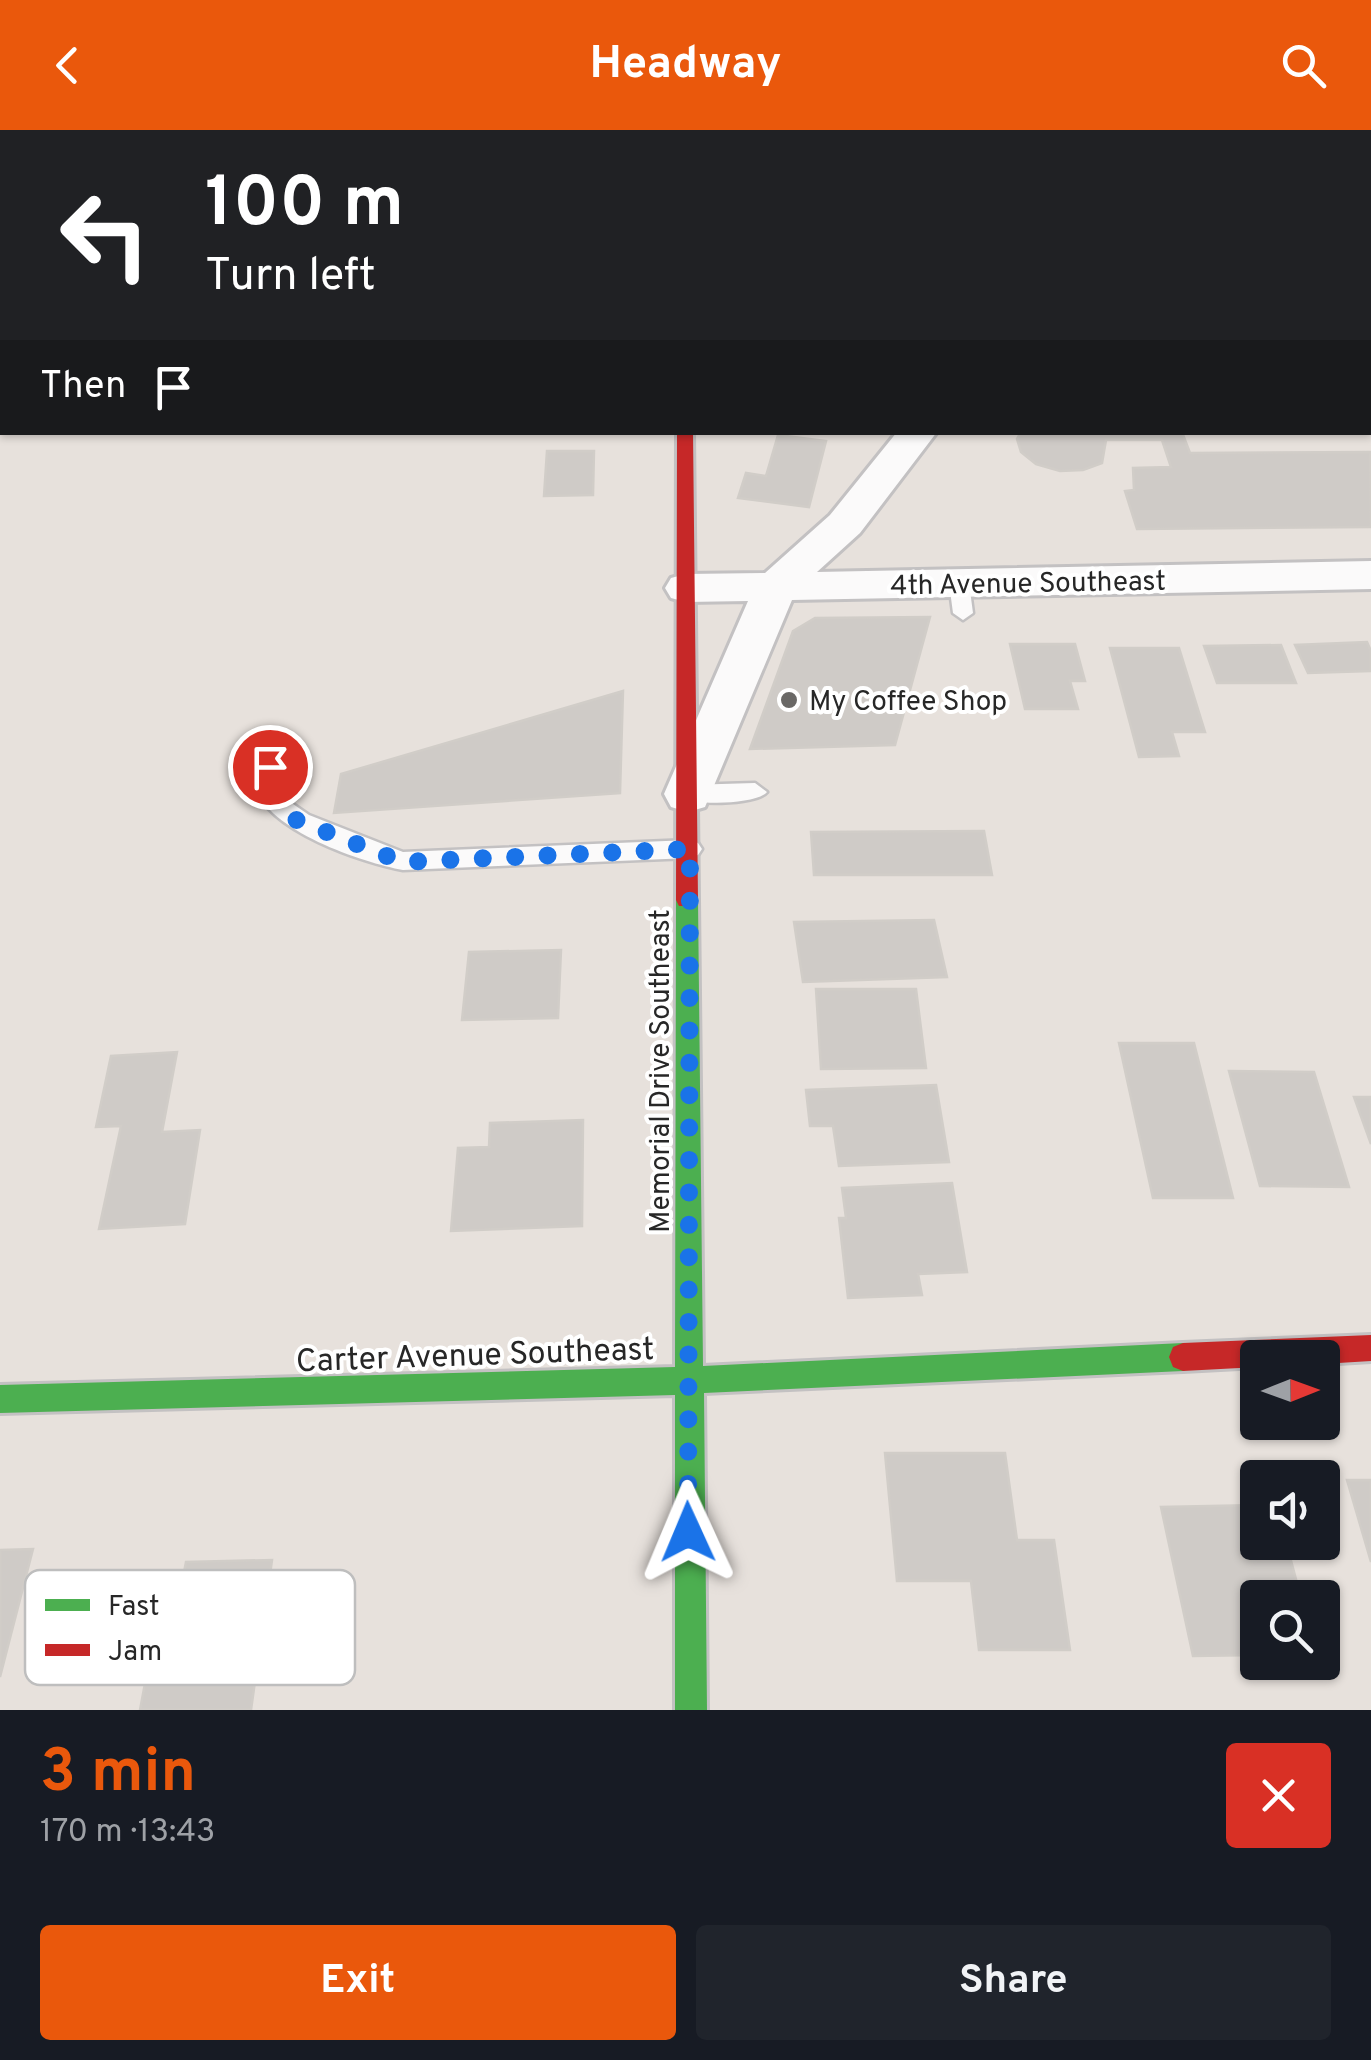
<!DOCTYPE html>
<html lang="en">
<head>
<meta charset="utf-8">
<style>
	body { margin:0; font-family:Overpass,sans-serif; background:#20242c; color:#f1f3f6; height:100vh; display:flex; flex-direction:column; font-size:38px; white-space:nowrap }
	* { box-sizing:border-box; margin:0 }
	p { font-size:32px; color:#9ea1a6 }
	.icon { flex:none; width:55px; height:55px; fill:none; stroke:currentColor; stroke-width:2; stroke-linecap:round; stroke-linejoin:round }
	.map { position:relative; height:1580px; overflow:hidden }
	.side { display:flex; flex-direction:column; background:#171b24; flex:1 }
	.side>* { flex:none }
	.guide { position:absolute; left:0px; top:0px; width:1372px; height:305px; box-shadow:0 2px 8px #0004; background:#202124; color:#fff; overflow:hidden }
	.needle { width:65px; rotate:89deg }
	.fabs { position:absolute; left:1240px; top:1210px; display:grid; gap:20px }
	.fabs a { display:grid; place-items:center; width:100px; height:100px; border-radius:10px; background:#171b24; box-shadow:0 2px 8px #0004; font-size:50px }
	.pin { position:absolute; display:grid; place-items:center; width:85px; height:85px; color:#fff; margin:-42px; border:5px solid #fff; border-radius:50%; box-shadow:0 2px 10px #0007 }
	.me { position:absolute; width:110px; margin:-55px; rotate:359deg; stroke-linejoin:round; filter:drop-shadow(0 0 8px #0008) }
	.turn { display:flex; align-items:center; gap:35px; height:210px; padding:0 40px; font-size:45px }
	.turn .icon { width:130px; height:130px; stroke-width:2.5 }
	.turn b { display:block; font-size:70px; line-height:85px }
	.then { display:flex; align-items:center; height:95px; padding:0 40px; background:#0003; gap:20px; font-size:38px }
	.round { display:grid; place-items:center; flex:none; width:105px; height:105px; border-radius:10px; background:#20242c }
	.headline { display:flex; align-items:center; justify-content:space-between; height:170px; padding:0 40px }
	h1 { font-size:60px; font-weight:700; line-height:75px; color:#ea580c }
	.button { display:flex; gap:20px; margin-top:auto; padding:20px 40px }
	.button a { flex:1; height:115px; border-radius:10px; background:#ea580c; color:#fff; font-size:40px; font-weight:700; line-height:115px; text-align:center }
	.button a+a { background:#20242c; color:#f1f3f6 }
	header { display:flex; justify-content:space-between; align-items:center; height:130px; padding:0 40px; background:#ea580c; color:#fff; font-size:45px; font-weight:700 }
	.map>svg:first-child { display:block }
	.cemetery { fill:#d4dcc2 }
	.building { fill:#cfcbc7; stroke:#d1cdc8; stroke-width:2.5 }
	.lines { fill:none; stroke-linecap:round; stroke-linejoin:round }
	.lane-casing { stroke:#c3c1c2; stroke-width:5 }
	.street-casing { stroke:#c3c1c2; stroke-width:6 }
	.fast-casing { stroke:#c3c1c2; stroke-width:6 }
	.jam-casing { stroke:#c3c1c2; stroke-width:6 }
	.lane { fill:#fbfafa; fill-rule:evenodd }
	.street { fill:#fbfafa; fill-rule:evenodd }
	.fast { fill:#4caf50; fill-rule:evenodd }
	.jam { fill:#c62828; fill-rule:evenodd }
	.route { stroke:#1a73e8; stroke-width:18; stroke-dasharray:0 32.4 }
	.poi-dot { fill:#6a6866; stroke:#fff; stroke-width:4 }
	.labels { text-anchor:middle; stroke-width:8; stroke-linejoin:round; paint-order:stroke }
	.street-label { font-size:28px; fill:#272727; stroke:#fff }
	.poi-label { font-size:28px; fill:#272727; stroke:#fff; text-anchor:start }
	.near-street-label { font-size:32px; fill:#272727; stroke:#fff }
	.key { fill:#fff; stroke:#bebebe; stroke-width:2.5 }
	.key-label { font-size:28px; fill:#272727 }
</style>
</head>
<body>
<header><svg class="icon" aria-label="back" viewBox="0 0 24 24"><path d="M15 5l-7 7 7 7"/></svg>Headway<svg class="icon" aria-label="search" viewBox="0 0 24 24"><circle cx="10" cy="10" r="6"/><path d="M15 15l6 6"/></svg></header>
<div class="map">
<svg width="1371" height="1580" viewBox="0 0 1371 1580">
	<rect width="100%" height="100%" fill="#e7e1dc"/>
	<path class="cemetery" d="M1079 0H1371V239L1370 2Z"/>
	<path class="building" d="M1021 302H1182L1190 323 1370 322 1371 397 1137 399 1125 361 1134 360 1133 338 1171 337 1162 310H1106L1102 333 1083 340 1060 341 1036 334 1021 322 1017 309Z
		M778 305 826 311 809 377 738 368 746 343 766 346Z
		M547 321H594L593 365 544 366Z
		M930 487 895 615 750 619 793 501 815 488Z
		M1367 512 1371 521V541L1308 543 1295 515Z
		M1010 514H1075L1085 551H1070L1078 579H1025Z
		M1281 515 1296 553H1217L1204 516Z
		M1110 518H1179L1205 602H1172L1179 626 1139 627Z
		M623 561 620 663 334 683 341 644Z
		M984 701 992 745H814L811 702Z
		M934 790 947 847 803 852 794 792Z
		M561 820 558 888 462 890 469 822Z
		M816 859H916L926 938 821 939Z
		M1119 913H1194L1233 1068H1153Z
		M177 922 162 1002 200 1000 185 1094 99 1099 121 996 96 997 111 926Z
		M1229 941 1314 942 1349 1057 1260 1056Z
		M936 955 949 1032 839 1036 833 996H810L806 960Z
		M1354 967H1371V1014Z
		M583 990 582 1096 451 1101 458 1018 489 1017 490 993Z
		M952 1053 967 1142 918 1144 922 1165 848 1168 839 1088H846L842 1058Z
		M885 1323H1005L1017 1410H1054L1070 1520H979L971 1451H897Z
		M1347 1350H1371V1432Z
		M1258 1375V1412H1286L1301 1468H1258V1525L1193 1526 1161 1377Z
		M33 1419 0 1547V1420Z
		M272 1430 251 1580H140L152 1516H127L136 1469 179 1468 186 1432Z"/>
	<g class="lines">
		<g class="lane-casing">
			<path id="lane" d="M1370 81H1371V91H1370Z
				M1370 201H1371V212H1370Z
				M959 446 969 453 973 483 963 490 953 483 949 453Z
				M272 608 283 616 280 656 293 674 309 685 403 722 690 710 698 713 702 719 698 725 690 728 403 740C364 733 265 700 256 656 254 643 259 628 261 616Z
				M755 653 767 662C757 675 686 677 676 664L688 655Z"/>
		</g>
		<g class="street-casing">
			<path id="street" d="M0 18H2V36H0Z
				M897 302H937L860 403 817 442 1371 431V459L792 470 705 677 688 682 671 677 664 664 748 471 686 472 671 468 665 458 671 448 686 444 765 443 830 385Z"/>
		</g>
		<g class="fast-casing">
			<path id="fast" d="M679 0H691V2H679Z
				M687 761 695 764 698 770 703 1236 1183 1213 1193 1217 1197 1227 1193 1237 1183 1241 704 1263 707 1580H675V1265L0 1283V1255L675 1237 676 770 679 764Z"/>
		</g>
		<g class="jam-casing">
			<path id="jam" d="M677 302H693L698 770 695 776H679L676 770Z
				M1371 1205V1231L1322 1234V1228H1258V1237L1183 1241 1173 1237 1169 1227 1173 1217 1183 1213Z"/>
		</g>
		<use href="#lane" class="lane"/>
		<use href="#street" class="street"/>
		<use href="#fast" class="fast"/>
		<use href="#jam" class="jam"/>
	</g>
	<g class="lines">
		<path class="route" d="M270 637 268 658 278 675 294 689 402 732 690 719 688 1402"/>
	</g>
	<circle class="poi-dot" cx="789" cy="570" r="10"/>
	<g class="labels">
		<g class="street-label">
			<text transform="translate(1028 452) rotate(-1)" y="10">4th Avenue Southeast</text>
			<text transform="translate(659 941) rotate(-90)" y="10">Memorial Drive Southeast</text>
		</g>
		<g class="poi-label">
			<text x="809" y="580">My Coffee Shop</text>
		</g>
		<g class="near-street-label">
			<text transform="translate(475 1224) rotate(-2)" y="11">Carter Avenue Southeast</text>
		</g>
	</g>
	<rect x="25" y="1440" width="330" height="115" rx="15" class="key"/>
	<rect x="45" y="1469" width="45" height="12" fill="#4caf50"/>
	<rect x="45" y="1514" width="45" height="12" fill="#c62828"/>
	<g class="key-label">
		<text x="108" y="1485">Fast</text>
		<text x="108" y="1530">Jam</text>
	</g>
</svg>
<div class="fabs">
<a><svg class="needle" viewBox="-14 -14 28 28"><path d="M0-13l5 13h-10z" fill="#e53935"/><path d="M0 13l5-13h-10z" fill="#9ea1a6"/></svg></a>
<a><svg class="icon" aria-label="sound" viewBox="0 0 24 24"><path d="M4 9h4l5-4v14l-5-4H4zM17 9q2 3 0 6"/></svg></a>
<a><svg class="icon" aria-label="search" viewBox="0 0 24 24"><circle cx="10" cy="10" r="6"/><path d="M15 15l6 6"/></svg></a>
</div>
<div class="pin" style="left:270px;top:637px;background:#d93025"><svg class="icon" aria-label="arrive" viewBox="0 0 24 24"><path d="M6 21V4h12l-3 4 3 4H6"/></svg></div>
<svg class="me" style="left:688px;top:1402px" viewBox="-20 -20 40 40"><path d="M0-17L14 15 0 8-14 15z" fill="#1a73e8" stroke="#fff" stroke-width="4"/></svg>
<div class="guide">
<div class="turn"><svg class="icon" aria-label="left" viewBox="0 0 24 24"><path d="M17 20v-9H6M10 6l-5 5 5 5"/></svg><div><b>100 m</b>Turn left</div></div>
<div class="then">Then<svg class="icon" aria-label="arrive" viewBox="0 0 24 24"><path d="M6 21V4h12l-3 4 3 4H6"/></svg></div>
</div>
</div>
<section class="side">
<div class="headline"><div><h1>3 min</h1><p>170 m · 13:43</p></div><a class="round" style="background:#d93025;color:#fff"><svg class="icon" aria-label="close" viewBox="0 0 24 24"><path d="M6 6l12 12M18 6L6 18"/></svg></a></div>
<div class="button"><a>Exit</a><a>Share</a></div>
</section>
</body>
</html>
